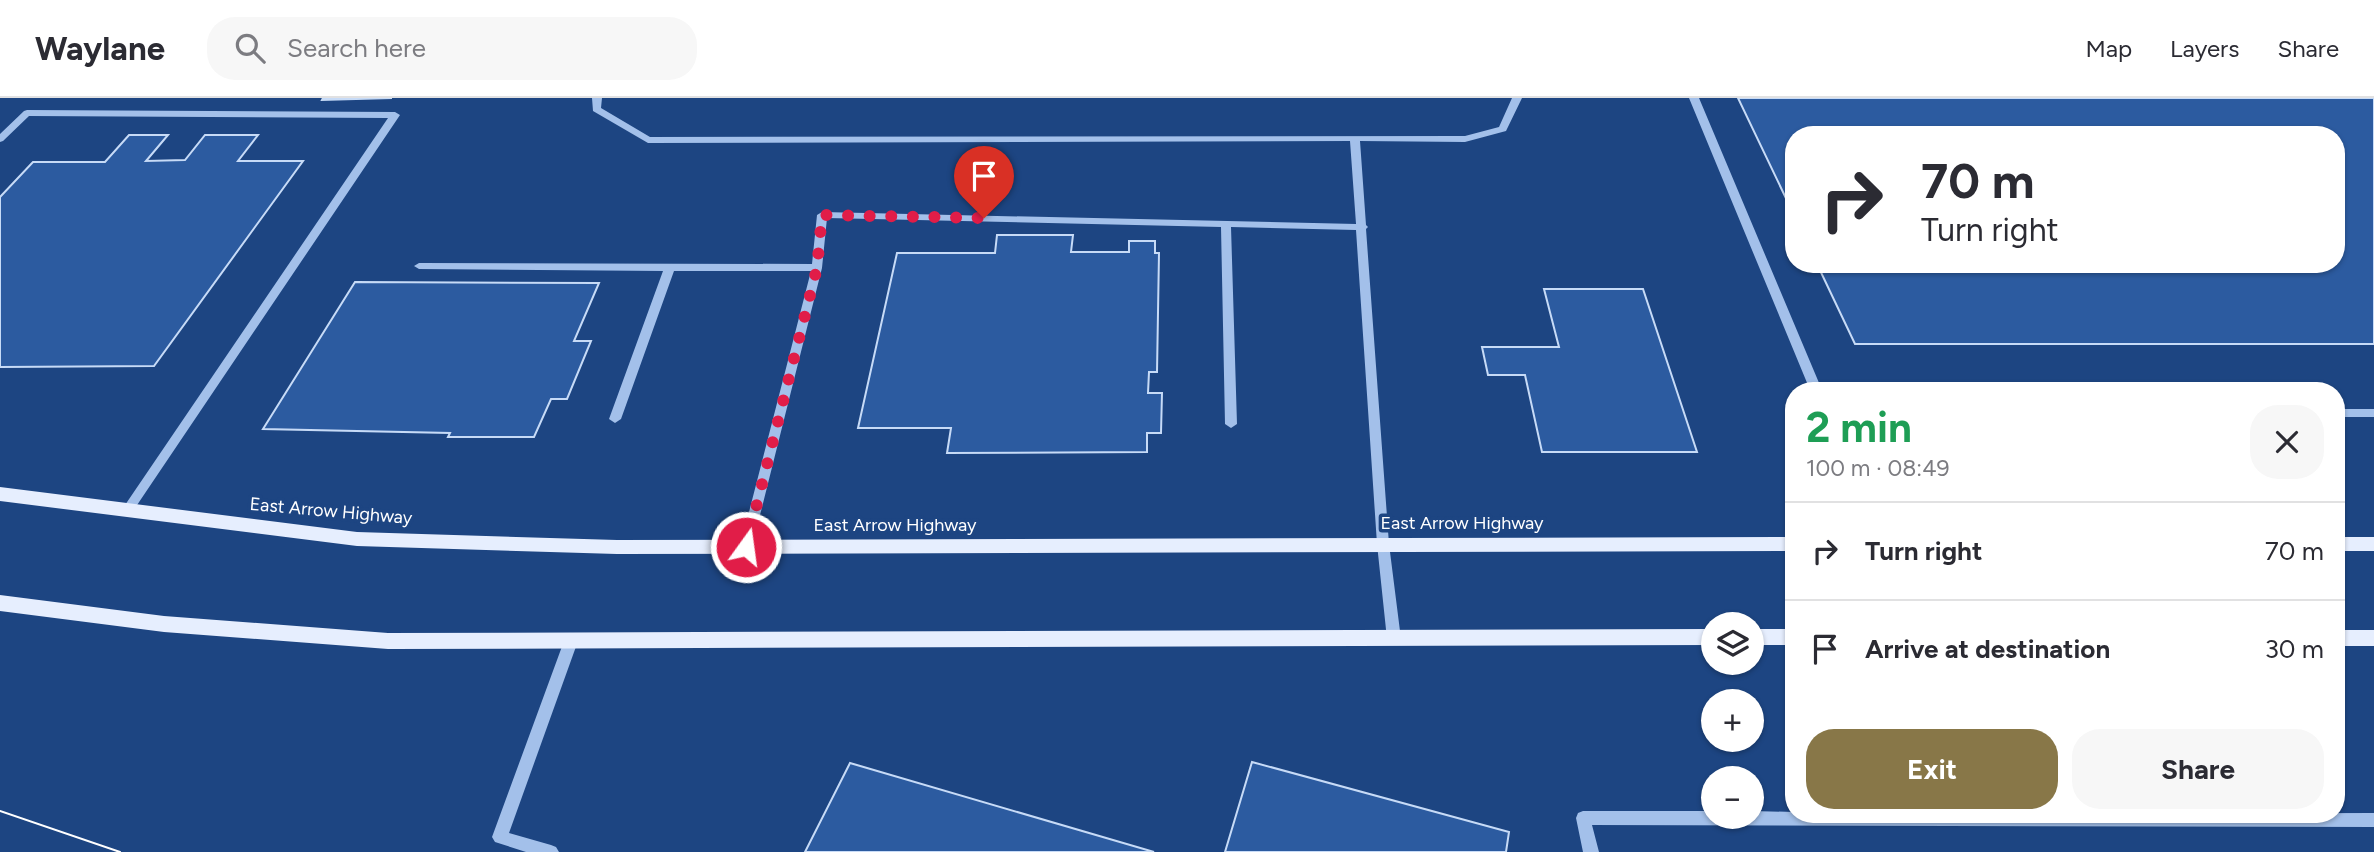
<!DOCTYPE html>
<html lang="en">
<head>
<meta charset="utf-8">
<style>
	body { margin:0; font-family:Figtree,sans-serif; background:#f7f7f7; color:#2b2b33; height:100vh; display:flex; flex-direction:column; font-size:26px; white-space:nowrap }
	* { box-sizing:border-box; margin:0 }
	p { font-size:23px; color:#7c7c81 }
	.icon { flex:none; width:38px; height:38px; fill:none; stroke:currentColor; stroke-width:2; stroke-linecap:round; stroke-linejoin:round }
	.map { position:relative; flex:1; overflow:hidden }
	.side { position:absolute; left:1785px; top:284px; width:560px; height:441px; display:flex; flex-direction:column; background:#fff; border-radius:28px; box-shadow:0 2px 5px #0004 }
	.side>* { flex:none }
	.hud { position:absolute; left:1785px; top:28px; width:560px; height:147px; border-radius:28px; box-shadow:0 2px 5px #0004; background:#fff; color:#2b2b33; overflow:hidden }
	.controls { position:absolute; left:1701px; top:514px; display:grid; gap:14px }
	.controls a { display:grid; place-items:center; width:63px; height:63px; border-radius:50%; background:#fff; box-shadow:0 2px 5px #0004; font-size:35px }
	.pin { position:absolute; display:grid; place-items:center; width:60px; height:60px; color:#fff; margin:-72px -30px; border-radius:50% 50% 50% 0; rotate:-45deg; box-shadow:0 0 7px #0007 }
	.pin .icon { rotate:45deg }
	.me { position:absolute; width:77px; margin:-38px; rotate:14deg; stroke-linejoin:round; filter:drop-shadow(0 0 5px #0008) }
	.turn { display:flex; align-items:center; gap:24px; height:147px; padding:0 21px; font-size:32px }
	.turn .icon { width:91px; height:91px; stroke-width:2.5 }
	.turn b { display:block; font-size:49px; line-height:60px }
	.round { display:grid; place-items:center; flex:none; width:74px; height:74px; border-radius:28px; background:#f7f7f7 }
	.headline { display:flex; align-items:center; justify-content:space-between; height:119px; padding:0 21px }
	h1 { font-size:42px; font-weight:700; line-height:52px; color:#1e9e55 }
	.action { display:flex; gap:14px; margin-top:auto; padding:14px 21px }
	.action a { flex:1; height:80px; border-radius:28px; background:#887748; color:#fff; font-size:28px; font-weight:700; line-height:80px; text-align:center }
	.action a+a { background:#f7f7f7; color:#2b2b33 }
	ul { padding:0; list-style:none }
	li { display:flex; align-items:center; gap:21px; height:98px; padding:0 21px; border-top:2px solid #e1e1e2 }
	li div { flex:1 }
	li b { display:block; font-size:26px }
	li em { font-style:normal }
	header { display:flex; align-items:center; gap:42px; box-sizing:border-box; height:98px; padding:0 35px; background:#fff; border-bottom:2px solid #e1e1e2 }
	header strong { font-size:33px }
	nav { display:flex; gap:38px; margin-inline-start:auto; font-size:24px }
	.search { width:490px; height:63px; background:#f7f7f7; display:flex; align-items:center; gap:18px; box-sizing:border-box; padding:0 24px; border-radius:28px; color:#7c7c81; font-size:26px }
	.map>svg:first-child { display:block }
	.building { fill:#2c5ba0; stroke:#c7dbf7; stroke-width:2 }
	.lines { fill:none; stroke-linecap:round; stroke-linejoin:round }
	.minor { fill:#a3c0ea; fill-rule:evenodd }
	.major { fill:#e6eefe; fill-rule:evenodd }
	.tram { stroke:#fff; stroke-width:2 }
	.route { stroke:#e11d48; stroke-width:12; stroke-dasharray:0 21.6 }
	.labels { text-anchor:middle; stroke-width:7; stroke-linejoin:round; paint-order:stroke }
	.street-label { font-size:18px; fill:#fff; stroke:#1d4582 }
</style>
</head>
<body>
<header>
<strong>Waylane</strong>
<div class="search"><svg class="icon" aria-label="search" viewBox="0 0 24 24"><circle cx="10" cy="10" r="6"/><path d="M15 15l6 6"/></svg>Search here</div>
<nav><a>Map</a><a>Layers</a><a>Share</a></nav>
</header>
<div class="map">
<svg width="2374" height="754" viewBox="0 0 2374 754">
	<rect width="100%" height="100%" fill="#1d4582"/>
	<path class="building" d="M323 0H392L322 2Z
		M1738 0H2374V246H1855L1817 166H2336V37H1794V117Z
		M129 37H168L146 63 185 62 205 37H258L238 63H303L154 268 0 269V99L33 64H105Z
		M997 137H1073L1071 154H1129V143H1155V155H1159L1157 274H1149L1148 295H1162L1161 335H1147V354L947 355 951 330H858L897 155H995Z
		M355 184 599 185 574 243H591L567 301H551L534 339H448L450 335 263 331Z
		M1544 191H1643L1697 354H1542L1525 277H1488L1482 249H1559Z
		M1252 664 1509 734 1506 754H1225Z
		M850 665 1154 754H805Z"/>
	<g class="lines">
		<path class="minor" d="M592 0H602L601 10 650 39 1465 38 1499 29 1512 0H1522L1506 33 1465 44 1360 43 1366 127 1368 129 1366 131 1389 446 1401 541 1399 545 1394 547 1389 545 1387 541 1377 446 1356 132 1231 129 1237 326 1231 330 1225 326 1221 129 827 120 822 170 752 449 751 453H741L740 449 811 173H674L621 321 615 325 609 321 663 173 419 171 414 168 419 165 812 166 817 117 822 114 1356 126 1350 43 648 45 593 13Z
			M1689 0H1699L1822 292H1810Z
			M27 12 395 14 400 17 131 416H123L121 413 123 410 388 20 29 18 3 43 0 44V36L24 13Z
			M2336 311H2374V319H2336Z
			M571 537 576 539 578 543 509 735 551 747 556 749 559 754H526L495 744 492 739 564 543 566 539Z
			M1583 713H1713V719H1752V713L1794 714V716L2374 715V729L1592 727 1599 754H1583L1576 720 1578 715Z"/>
		<path class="major" d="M0 389 357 434 617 442 1794 439V453L617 456 357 448 0 403Z
			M2336 439H2374V453H2336Z
			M0 497 164 518 388 535 1713 531V547L388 551 164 534 0 513Z
			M1752 531H1794V547H1752Z
			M2336 532H2374V548H2336Z"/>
		<path class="tram" d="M0 713 120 754"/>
	</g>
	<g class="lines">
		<path class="route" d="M746 449 817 170 822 117 984 120"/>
	</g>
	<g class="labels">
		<g class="street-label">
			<text transform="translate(331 413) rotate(5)" y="6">East Arrow Highway</text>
			<text x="1462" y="431">East Arrow Highway</text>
			<text x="895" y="433">East Arrow Highway</text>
		</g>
	</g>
</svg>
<div class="controls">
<a><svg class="icon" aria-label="layers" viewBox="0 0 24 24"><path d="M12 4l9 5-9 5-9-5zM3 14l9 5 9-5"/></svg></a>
<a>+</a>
<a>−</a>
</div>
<div class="pin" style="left:984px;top:120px;background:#d93025"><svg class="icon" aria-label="arrive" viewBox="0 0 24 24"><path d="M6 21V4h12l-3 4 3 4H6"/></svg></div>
<svg class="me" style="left:746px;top:449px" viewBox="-20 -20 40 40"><circle r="17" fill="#e11d48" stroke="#fff" stroke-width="3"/><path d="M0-11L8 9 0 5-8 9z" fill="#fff"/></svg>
<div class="hud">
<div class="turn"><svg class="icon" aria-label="right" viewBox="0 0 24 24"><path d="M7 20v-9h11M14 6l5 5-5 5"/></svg><div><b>70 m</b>Turn right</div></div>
</div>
<section class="side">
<div class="headline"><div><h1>2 min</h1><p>100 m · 08:49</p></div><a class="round"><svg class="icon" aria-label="close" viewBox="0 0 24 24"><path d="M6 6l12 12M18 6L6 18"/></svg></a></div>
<ul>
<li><svg class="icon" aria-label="right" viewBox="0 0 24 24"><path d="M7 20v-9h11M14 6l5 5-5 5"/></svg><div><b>Turn right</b></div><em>70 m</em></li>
<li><svg class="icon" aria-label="arrive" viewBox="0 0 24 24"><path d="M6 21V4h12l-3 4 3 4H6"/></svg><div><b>Arrive at destination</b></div><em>30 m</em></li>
</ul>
<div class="action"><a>Exit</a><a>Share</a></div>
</section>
</div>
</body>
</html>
